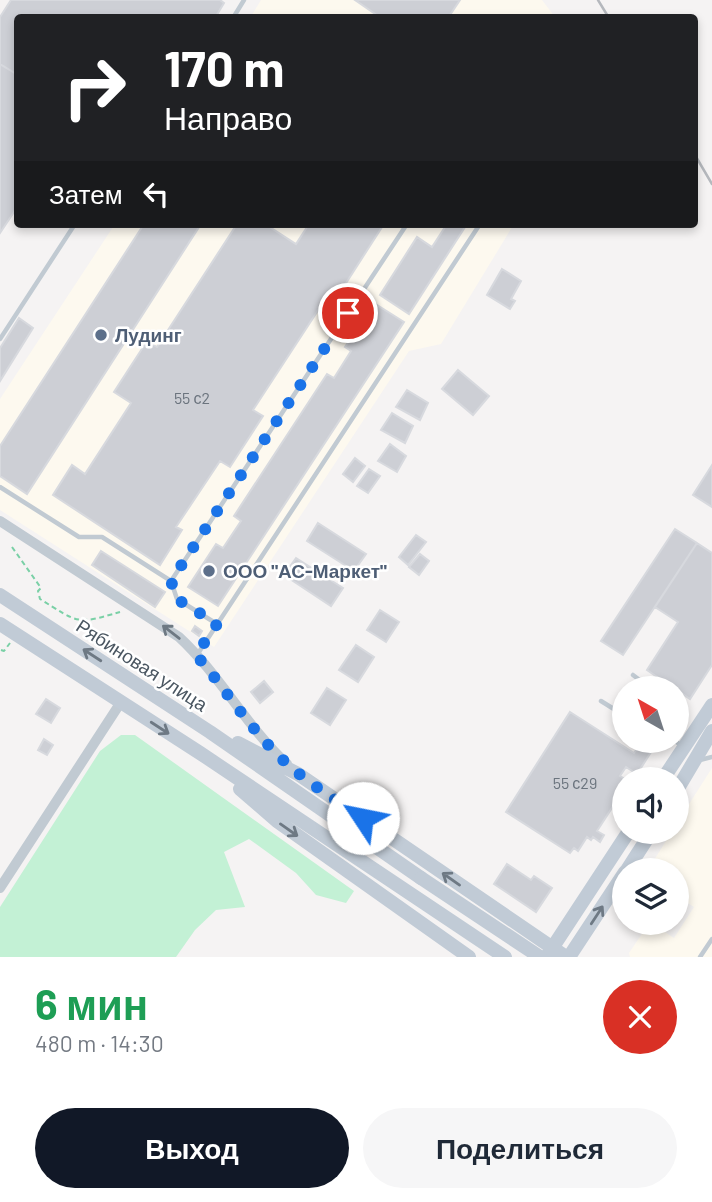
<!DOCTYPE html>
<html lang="ru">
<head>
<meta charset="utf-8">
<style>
	body { margin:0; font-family:Barlow,sans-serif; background:#f6f6f7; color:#1f2937; height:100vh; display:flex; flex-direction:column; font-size:26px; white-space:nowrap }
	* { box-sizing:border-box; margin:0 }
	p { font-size:23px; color:#747a83 }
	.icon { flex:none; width:38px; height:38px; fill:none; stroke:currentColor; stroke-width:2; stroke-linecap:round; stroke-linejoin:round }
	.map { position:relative; height:957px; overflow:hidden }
	.side { display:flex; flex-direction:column; background:#fff; flex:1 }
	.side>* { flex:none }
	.guide { position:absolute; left:14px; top:14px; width:684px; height:214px; border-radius:7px; box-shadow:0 4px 10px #0003; background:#202124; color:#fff; overflow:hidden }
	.needle { width:46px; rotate:321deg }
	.controls { position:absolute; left:612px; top:676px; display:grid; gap:14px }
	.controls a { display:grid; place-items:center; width:77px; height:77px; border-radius:50%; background:#fff; box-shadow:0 4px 10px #0003; font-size:35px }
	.pin { position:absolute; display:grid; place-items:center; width:60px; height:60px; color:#fff; margin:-30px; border:4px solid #fff; border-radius:50%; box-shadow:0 2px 7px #0007 }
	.me { position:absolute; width:77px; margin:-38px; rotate:304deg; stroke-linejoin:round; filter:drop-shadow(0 0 5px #0008) }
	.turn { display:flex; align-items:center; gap:24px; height:147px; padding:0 35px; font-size:32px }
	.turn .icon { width:91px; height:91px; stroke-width:2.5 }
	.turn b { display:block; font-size:49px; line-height:60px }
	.then { display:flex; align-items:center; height:66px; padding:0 35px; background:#0003; gap:14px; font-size:26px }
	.round { display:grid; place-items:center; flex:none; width:74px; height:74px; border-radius:37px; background:#f6f6f7 }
	.head { display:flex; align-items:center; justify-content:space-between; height:119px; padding:0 35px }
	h1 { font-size:42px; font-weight:700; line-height:52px; color:#1e9e55 }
	.primary-button { display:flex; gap:14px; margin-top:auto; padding:14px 35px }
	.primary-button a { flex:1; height:80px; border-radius:42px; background:#111827; color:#fff; font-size:28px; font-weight:700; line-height:80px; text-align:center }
	.primary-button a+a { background:#f6f6f7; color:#1f2937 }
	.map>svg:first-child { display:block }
	.commercial { fill:#fdf9ef }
	.grass { fill:#c3f1d5 }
	.building { fill:#cdcfd5; stroke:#d7d9de; stroke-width:2 }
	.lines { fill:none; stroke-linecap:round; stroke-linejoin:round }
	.path { stroke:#7ad0a6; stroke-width:2; stroke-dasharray:5 3.5; stroke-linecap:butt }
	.lane { stroke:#c1cad2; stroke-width:4.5 }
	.street { stroke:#c1cad2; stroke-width:10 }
	.secondary { stroke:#c1cbd6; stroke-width:14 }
	.rail { stroke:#b5b8bd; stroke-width:2.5 }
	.secondary-bridge { stroke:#c1cbd6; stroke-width:14 }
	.oneway { stroke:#6e7983 }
	.oneway2 { stroke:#6e7984 }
	.route { stroke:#1a73e8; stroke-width:12; stroke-dasharray:0 21.6 }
	.service-dot { fill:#5c6f8a; stroke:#fff; stroke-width:2.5 }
	.labels { text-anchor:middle; stroke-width:5; stroke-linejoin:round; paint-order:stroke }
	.number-label { font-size:16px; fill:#6b747e }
	.service-label { font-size:19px; font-weight:bold; fill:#4e5e75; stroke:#fff; text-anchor:start }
	.street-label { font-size:19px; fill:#4a5661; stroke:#fff }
</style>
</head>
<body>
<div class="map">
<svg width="712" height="957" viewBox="0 0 712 957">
	<rect width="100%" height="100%" fill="#f5f3f3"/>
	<path class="commercial" d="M261 0H542L555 17 250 18Z
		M115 224H514L441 344 409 351 214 647 0 510V399Z
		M712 768V957H630L629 953 650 922 674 938 694 907 677 896V870H648L672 831H677V823Z"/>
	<path class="grass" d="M121 735H135L354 891 346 903 316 895 296 873 249 839 224 852 245 907 216 910 195 930 176 957H0V907L100 751Z"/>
	<path class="building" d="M11 0H220L224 3 215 18H18V75L0 64V17Z
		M355 0H460L448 18H381Z
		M0 64 18 75V206L0 233Z
		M144 224H201L27 494 0 476V446Z
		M237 224H265L296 244 309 224H384L339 294 332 289 253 410 263 416 230 467 220 461 176 527 182 530 160 565 53 495 72 465 85 474 131 403 114 392 147 341 157 347Z
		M447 224H467L409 314 380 295 417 237 432 247Z
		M502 269 521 281 511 299 515 301 510 309 487 295Z
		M374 303 404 322 218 606 188 587 216 544 223 548 241 521 234 516 327 374 334 378 351 351 345 347Z
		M19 318 33 328 0 381V348Z
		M458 370 489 396 473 415 442 389Z
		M407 390 428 403 420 420 396 407Z
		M392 413 413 426 405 443 381 430Z
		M390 444 406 456 397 472 378 461Z
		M355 458 365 466 353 482 343 474Z
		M712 465V507L693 495Z
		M369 469 380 476 368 493 357 486Z
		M318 523 366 554 354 571 307 541Z
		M675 529 697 543 623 655 601 641Z
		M416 535 426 542 408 565 399 557Z
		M697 543 712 553V665L690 699 677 690V688H673L647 670 678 622 655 607Z
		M101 551 165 592 155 607 92 565Z
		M420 554 429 561 419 575 409 567Z
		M296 558 343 588 331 606 284 575Z
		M380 610 399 622 386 642 367 630Z
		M195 626 202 631 199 636 192 631Z
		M356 645 374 657 358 682 339 670Z
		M264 681 273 692 260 703 251 692Z
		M327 688 346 700 330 725 311 713Z
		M46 699 60 708 51 723 36 714Z
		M570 712 634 753 643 740 655 746 637 774 626 767 620 776 625 779V788L597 831 604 835 600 842 593 837 591 840 587 837 578 851 574 848 570 853 506 812Z
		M44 739 53 745 47 755 38 750Z
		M507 864 531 880 534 876 552 888 536 912 494 884Z"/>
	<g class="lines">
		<path class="path" d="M12 547 41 588 38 591 40 599C79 623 75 625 120 612
			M1 650 4 651 10 643"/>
		<path class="lane" d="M233 18 244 0
			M0 339 75 224
			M0 487 79 537H102L171 581 177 599 217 624
			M171 581 407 224
			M197 655 480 224
			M633 675 650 688
			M601 701 625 716
			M665 740 675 741
			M674 740 683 747
			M700 760 712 757
			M700 957 712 939"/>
		<path class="street" d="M0 521 179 637C220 675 246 726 287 764
			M0 888 121 702"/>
		<path class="secondary" d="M0 595 210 732 421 878
			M0 624 200 753 505 957
			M238 743 298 774 566 957
			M663 779 712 705
			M240 789 277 821 469 957
			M677 790 712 731
			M627 870 652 831
			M547 956 629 831
			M569 957 625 872"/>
		<path class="rail" d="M598 0 609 18
			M695 155 712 184"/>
		<path class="secondary-bridge" d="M421 878 540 957"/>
	</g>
	<defs><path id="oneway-shaft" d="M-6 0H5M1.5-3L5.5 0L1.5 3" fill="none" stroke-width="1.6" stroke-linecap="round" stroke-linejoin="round" transform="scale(1.75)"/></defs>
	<use class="oneway" href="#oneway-shaft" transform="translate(171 632) rotate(-142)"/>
	<g class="oneway2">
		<use href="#oneway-shaft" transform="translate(92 655) rotate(-147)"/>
		<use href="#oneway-shaft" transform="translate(160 728) rotate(33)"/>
		<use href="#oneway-shaft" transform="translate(289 830) rotate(35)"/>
		<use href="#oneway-shaft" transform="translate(451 879) rotate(-145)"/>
		<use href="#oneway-shaft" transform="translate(597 915) rotate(-57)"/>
	</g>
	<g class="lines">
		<path class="route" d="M348 313 171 581 177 599 217 624 196 655C224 687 246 723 276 753 301 779 333 798 363 818"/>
	</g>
	<g class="service-dot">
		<circle cx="101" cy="335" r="7"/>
		<circle cx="209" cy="571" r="7"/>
	</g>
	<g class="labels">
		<g class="number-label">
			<text x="192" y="404">55 с2</text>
			<text x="575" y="789">55 с29</text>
		</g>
		<g class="service-label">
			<text x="115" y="342">Лудинг</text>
			<text x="223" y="578">ООО "АС-Маркет"</text>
		</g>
		<g class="street-label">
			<text transform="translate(142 665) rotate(33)" y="7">Рябиновая улица</text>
		</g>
	</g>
</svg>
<div class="controls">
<a><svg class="needle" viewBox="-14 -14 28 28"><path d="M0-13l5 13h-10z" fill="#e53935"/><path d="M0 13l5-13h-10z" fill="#747a83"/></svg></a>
<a><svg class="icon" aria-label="sound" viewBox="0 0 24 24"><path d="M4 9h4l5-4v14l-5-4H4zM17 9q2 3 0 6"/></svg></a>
<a><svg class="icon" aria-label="layers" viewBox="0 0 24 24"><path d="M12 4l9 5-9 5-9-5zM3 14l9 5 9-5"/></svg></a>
</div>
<div class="pin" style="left:348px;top:313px;background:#d93025"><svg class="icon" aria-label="arrive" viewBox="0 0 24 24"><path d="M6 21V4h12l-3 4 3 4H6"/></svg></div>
<svg class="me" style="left:363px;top:818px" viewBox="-20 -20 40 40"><circle r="19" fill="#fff"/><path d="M0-13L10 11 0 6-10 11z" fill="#1a73e8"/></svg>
<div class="guide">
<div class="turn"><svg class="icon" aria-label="right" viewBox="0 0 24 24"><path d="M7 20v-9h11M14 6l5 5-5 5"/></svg><div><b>170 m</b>Направо</div></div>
<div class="then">Затем<svg class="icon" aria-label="left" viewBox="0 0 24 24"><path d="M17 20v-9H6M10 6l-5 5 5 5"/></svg></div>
</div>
</div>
<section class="side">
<div class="head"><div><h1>6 мин</h1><p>480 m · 14:30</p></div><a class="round" style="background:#d93025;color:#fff"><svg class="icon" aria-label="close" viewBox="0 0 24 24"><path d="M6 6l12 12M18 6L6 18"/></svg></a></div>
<div class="primary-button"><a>Выход</a><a>Поделиться</a></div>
</section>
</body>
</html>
